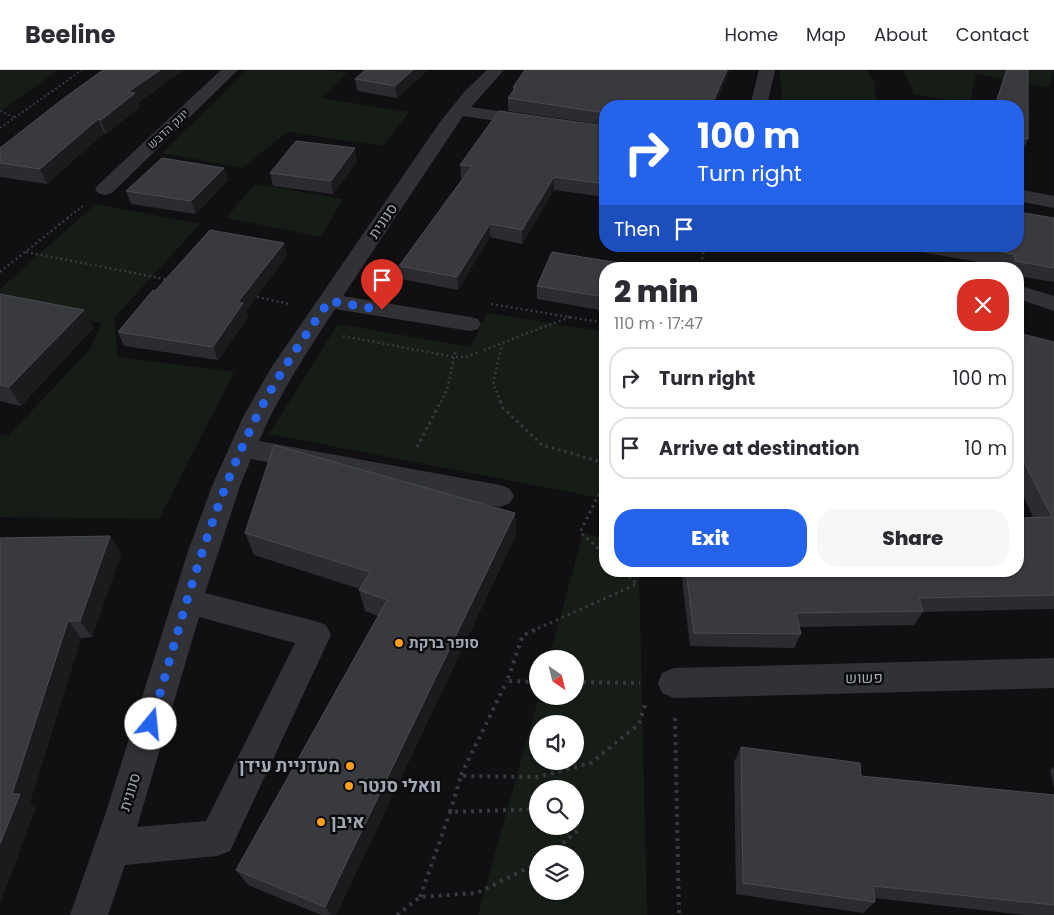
<!DOCTYPE html>
<html lang="en">
<head>
<meta charset="utf-8">
<style>
	body { margin:0; font-family:Poppins,Heebo,sans-serif; background:#f7f7f7; color:#2b2b33; height:100vh; display:flex; flex-direction:column; font-size:19px; white-space:nowrap }
	* { box-sizing:border-box; margin:0 }
	p { font-size:16px; color:#7c7c81 }
	.icon { flex:none; width:28px; height:28px; fill:none; stroke:currentColor; stroke-width:2; stroke-linecap:round; stroke-linejoin:round }
	.map { position:relative; flex:1; overflow:hidden }
	.sheet { position:absolute; left:599px; top:192px; width:425px; height:315px; display:flex; flex-direction:column; background:#fff; border-radius:20px; box-shadow:0 1px 4px #0004 }
	.sheet>* { flex:none }
	.guide { position:absolute; left:599px; top:30px; width:425px; height:152px; border-radius:20px; box-shadow:0 1px 4px #0004; background:#2563eb; color:#fff; overflow:hidden }
	.needle { width:32px; rotate:145deg }
	.fabs { position:absolute; left:529px; top:580px; display:grid; gap:10px }
	.fabs a { display:grid; place-items:center; width:55px; height:55px; border-radius:50%; background:#fff; box-shadow:0 1px 4px #0004; font-size:25px }
	.pin { position:absolute; display:grid; place-items:center; width:42px; height:42px; color:#fff; margin:-51px -21px; border-radius:50% 50% 50% 0; rotate:-45deg; box-shadow:0 0 5px #0007 }
	.pin .icon { rotate:45deg }
	.me { position:absolute; width:55px; margin:-28px; rotate:17deg; stroke-linejoin:round; filter:drop-shadow(0 0 4px #0008) }
	.turn { display:flex; align-items:center; gap:18px; height:105px; padding:0 15px; font-size:22px }
	.turn .icon { width:65px; height:65px; stroke-width:2.5 }
	.turn b { display:block; font-size:35px; line-height:42px }
	.then { display:flex; align-items:center; height:48px; padding:0 15px; background:#0003; gap:10px; font-size:19px }
	.round { display:grid; place-items:center; flex:none; width:52px; height:52px; border-radius:20px; background:#f7f7f7 }
	.overview { display:flex; align-items:center; justify-content:space-between; height:85px; padding:0 15px }
	h1 { font-size:30px; font-weight:800; line-height:38px }
	.button { display:flex; gap:10px; margin-top:auto; padding:10px 15px }
	.button a { flex:1; height:58px; border-radius:20px; background:#2563eb; color:#fff; font-size:20px; font-weight:800; line-height:58px; text-align:center }
	.button a+a { background:#f7f7f7; color:#2b2b33 }
	ul { padding:0; list-style:none }
	li { display:flex; align-items:center; gap:15px; height:62px; margin:0 10px 8px; padding:0 5px; border:2px solid #e1e1e2; border-radius:20px }
	li div { flex:1 }
	li b { display:block; font-size:19px }
	li em { font-style:normal }
	header { display:flex; align-items:center; gap:30px; box-sizing:border-box; height:70px; padding:0 25px; background:#fff; border-bottom:1px solid #e1e1e2 }
	header strong { font-size:24px }
	nav { display:flex; gap:28px; margin-inline-start:auto; font-size:18px }
	.map>svg:first-child { display:block }
	.green { fill:#161d17; fill-rule:evenodd }
	.lines { fill:none; stroke-linecap:round; stroke-linejoin:round }
	.path-far3 { stroke:#37393e; stroke-width:2; stroke-dasharray:2 2.5; stroke-linecap:butt }
	.path-far2 { stroke:#37393e; stroke-width:2.5; stroke-dasharray:2 3; stroke-linecap:butt }
	.path-far1 { stroke:#37393e; stroke-width:3; stroke-dasharray:2.5 4; stroke-linecap:butt }
	.path { stroke:#37393e; stroke-width:4; stroke-dasharray:3 5; stroke-linecap:butt }
	.minor { fill:#313237; fill-rule:evenodd }
	.wall { fill:#2c2c30 }
	.shaded-wall { fill:#1b1b1e }
	.building { fill:#383a3e; stroke:#484b51 }
	.route { stroke:#2563eb; stroke-width:9; stroke-dasharray:0 16.2 }
	.poi-dot { fill:#fea01c; stroke:#0b0b0d; stroke-width:2 }
	.labels { text-anchor:middle; stroke-width:5; stroke-linejoin:round; paint-order:stroke }
	.far-street-label { font-size:12px; fill:#a0a8b4; stroke:#0b0b0d }
	.street-label { font-size:15px; fill:#a0a8b4; stroke:#0b0b0d }
	.poi-label { font-size:15px; font-weight:bold; fill:#a0a8b4; stroke:#0b0b0d; text-anchor:start }
	.near-poi-label { font-size:18px; font-weight:bold; fill:#a0a8b4; stroke:#0b0b0d; text-anchor:start }
</style>
</head>
<body>
<header>
<strong>Beeline</strong>
<nav><a>Home</a><a>Map</a><a>About</a><a>Contact</a></nav>
</header>
<div class="map">
<svg width="1054" height="845" viewBox="0 0 1054 845">
	<rect width="100%" height="100%" fill="#101012"/>
	<path class="green" d="M0 0H58L0 42Z
		M247 0H328L347 3 321 28 409 42 383 76 288 62 242 98 162 83Z
		M779 0H866L874 12 877 36H780L782 21Z
		M903 0H1054L1049 18 976 4 970 34 914 24Z
		M255 114 343 129 321 167 226 148Z
		M96 134 200 154 114 248 118 287 234 302 159 449 0 447V364L8 366 91 278 101 253 0 232V219Z
		M487 243 605 262V429L269 364 338 254 471 277Z
		M583 463 605 468V501H639L647 845H478L539 626H575V589H549ZM538 654H575V691H538ZM538 719H575V756H538ZM538 784H575V821H538Z"/>
	<g class="lines">
		<path class="path-far3" d="M0 41 14 47
			M0 58 82 0
			M67 148 83 136"/>
		<path class="path-far2" d="M26 182 170 210
			M700 199 705 176
			M836 199 852 197 867 199
			M0 202 69 147
			M252 226 290 234
			M491 234 605 253
			M343 266 454 287H466L479 282
			M484 280 570 247
			M441 332 447 320 456 279
			M501 332 493 314 502 274"/>
		<path class="path-far1" d="M500 331 503 338 542 375 605 393
			M417 377 441 331
			M605 412 580 462 605 485
			M532 561 637 514 623 501"/>
		<path class="path" d="M535 560 523 565 507 611 538 612
			M575 612 640 613
			M675 648 679 845
			M461 705 507 611
			M538 739 450 742 461 706 538 707 591 693 639 654 646 632
			M551 784 578 760 575 738
			M420 827 450 742
			M397 845 420 827 477 823 538 793"/>
		<path class="minor" d="M221 0H238L112 123 105 125 98 123 95 119 98 115Z
			M487 0H504L471 37 605 57V67L463 46 343 226 470 247 478 249 481 254 478 259 470 261 335 239C307 282 279 324 259 371L500 415 510 419 514 426 510 433 500 437 251 389 240 416 205 523 315 551 326 555 331 565 230 781 217 786 125 795 108 845H70L106 742 188 481 212 416 243 347 271 298 440 52 465 21ZM199 547 295 573 206 751 137 757Z
			M759 0H775L767 36H750Z
			M1018 119 1054 126V138L1018 131Z
			M1018 215 1054 226V241L1018 229Z
			M1054 588V618L674 628 662 623 658 613 662 603 674 598Z"/>
	</g>
	<path class="wall" d="M103 0H183L138 33 140 37 106 64 104 63 47 114 0 107V78Z
		M428 0 397 28 357 21 355 9Z
		M525 0H730L714 36H605V55L508 41V28L513 21V17Z
		M1006 0H1028V69L1022 82 1018 81V36H994Z
		M605 56V127L554 120 522 174 490 167 458 220 401 209 399 196 463 108H461L460 95Z
		M357 91 333 124 273 116 270 103Z
		M224 98 228 110 196 144 131 134 126 121Z
		M1054 148V212L1018 206V199H1007V197L886 176H1018Z
		M284 173 287 186 246 241 248 247 218 290 124 276 118 262 155 221Z
		M605 199V241L537 229V216Z
		M0 224 84 240 93 258 21 336 0 331Z
		M1018 263 1054 272V539L923 542 914 555 799 557 801 564 794 578 690 576 681 501H1018L1033 447 1018 414Z
		M515 443 516 465 336 845H321L248 815 236 800 378 546 365 541 359 520 360 519 254 485 245 463Z
		M110 466 121 484 92 567 81 568 30 732 36 737 0 833V468Z
		M741 677 861 706 1054 725V845H1025L875 828V832L863 843 736 824 734 692Z
		M1054 697V718L1050 700Z"/>
	<path class="shaded-wall" d="M160 0H183L138 33 140 37 106 64 101 50 128 22Z
		M413 0H428L397 28 395 16Z
		M727 0H730L714 36H711Z
		M98 49 104 63 47 114 40 99Z
		M355 78 357 91 333 124 331 111Z
		M224 98 228 110 196 144 191 131Z
		M554 107V120L522 174V160Z
		M490 154V167L458 220 457 207Z
		M284 173 287 186 246 241 248 247 218 290 213 277 238 232Z
		M84 240 93 258 21 336 9 317Z
		M515 443 516 465 336 845H331L325 837Z
		M110 466 121 484 92 567 80 551Z
		M68 551 81 568 30 732 36 737 0 833V774L12 724Z"/>
	<path class="building" d="M103 0H160L128 22 135 23 101 50 98 49 40 99 0 93V78L64 28Z
		M365 0H413L395 16 355 9Z
		M525 0H727L711 36H605V43L508 28 516 17H513Z
		M1007 0H1028V69L1018 67V36H995Z
		M499 41 605 56V114L554 107 522 160 490 154 457 207 399 196 472 96 460 95Z
		M296 71 355 78 331 111 270 103Z
		M162 88 224 98 191 131 126 121Z
		M1018 142 1054 148V198L1015 191 1014 184 969 176H1018Z
		M210 160 284 173 238 232 243 233 213 277 118 262 153 220 155 221Z
		M552 182 656 199H605V227L537 216Z
		M0 224 84 240 9 317 0 315Z
		M1018 263 1054 272V525L919 528 923 541 796 543 801 564 694 563 686 501H1018V448L1052 447 1021 386 1018 385Z
		M274 375 515 443 325 837 236 800 387 530 359 520 370 502 245 463Z
		M110 466 80 551H68L12 724H20L0 774V468Z
		M741 677 860 693 861 706 1054 725V835L873 816 875 832 743 813Z"/>
	<g class="lines">
		<path class="route" d="M151 654C182 550 208 443 257 346 277 306 303 269 329 231L382 240"/>
	</g>
	<g class="poi-dot">
		<circle cx="399" cy="573" r="5"/>
		<circle cx="350" cy="696" r="5"/>
		<circle cx="349" cy="716" r="5"/>
		<circle cx="321" cy="752" r="5"/>
	</g>
	<g class="labels">
		<g class="far-street-label">
			<text transform="translate(168 59) rotate(-43)" y="4">יונק הדבש</text>
		</g>
		<g class="street-label">
			<text transform="translate(383 151) rotate(-56)" y="5">סנונית</text>
			<text transform="translate(864 608) rotate(-1)" y="5">פשוש</text>
			<text transform="translate(130 722) rotate(-73)" y="5">סנונית</text>
		</g>
		<g class="poi-label">
			<text x="409" y="578">סופר ברקת</text>
		</g>
		<g class="near-poi-label">
			<text x="340" y="702" text-anchor="end">מעדניית עידן</text>
			<text x="359" y="722">וואלי סנטר</text>
			<text x="331" y="758">איבן</text>
		</g>
	</g>
</svg>
<div class="fabs">
<a><svg class="needle" viewBox="-14 -14 28 28"><path d="M0-13l5 13h-10z" fill="#e53935"/><path d="M0 13l5-13h-10z" fill="#7c7c81"/></svg></a>
<a><svg class="icon" aria-label="sound" viewBox="0 0 24 24"><path d="M4 9h4l5-4v14l-5-4H4zM17 9q2 3 0 6"/></svg></a>
<a><svg class="icon" aria-label="search" viewBox="0 0 24 24"><circle cx="10" cy="10" r="6"/><path d="M15 15l6 6"/></svg></a>
<a><svg class="icon" aria-label="layers" viewBox="0 0 24 24"><path d="M12 4l9 5-9 5-9-5zM3 14l9 5 9-5"/></svg></a>
</div>
<div class="pin" style="left:382px;top:240px;background:#d93025"><svg class="icon" aria-label="arrive" viewBox="0 0 24 24"><path d="M6 21V4h12l-3 4 3 4H6"/></svg></div>
<svg class="me" style="left:151px;top:654px" viewBox="-20 -20 40 40"><circle r="19" fill="#fff"/><path d="M0-13L10 11 0 6-10 11z" fill="#2563eb"/></svg>
<div class="guide">
<div class="turn"><svg class="icon" aria-label="right" viewBox="0 0 24 24"><path d="M7 20v-9h11M14 6l5 5-5 5"/></svg><div><b>100 m</b>Turn right</div></div>
<div class="then">Then<svg class="icon" aria-label="arrive" viewBox="0 0 24 24"><path d="M6 21V4h12l-3 4 3 4H6"/></svg></div>
</div>
<section class="sheet">
<div class="overview"><div><h1>2 min</h1><p>110 m · 17:47</p></div><a class="round" style="background:#d93025;color:#fff"><svg class="icon" aria-label="close" viewBox="0 0 24 24"><path d="M6 6l12 12M18 6L6 18"/></svg></a></div>
<ul>
<li><svg class="icon" aria-label="right" viewBox="0 0 24 24"><path d="M7 20v-9h11M14 6l5 5-5 5"/></svg><div><b>Turn right</b></div><em>100 m</em></li>
<li><svg class="icon" aria-label="arrive" viewBox="0 0 24 24"><path d="M6 21V4h12l-3 4 3 4H6"/></svg><div><b>Arrive at destination</b></div><em>10 m</em></li>
</ul>
<div class="button"><a>Exit</a><a>Share</a></div>
</section>
</div>
</body>
</html>
